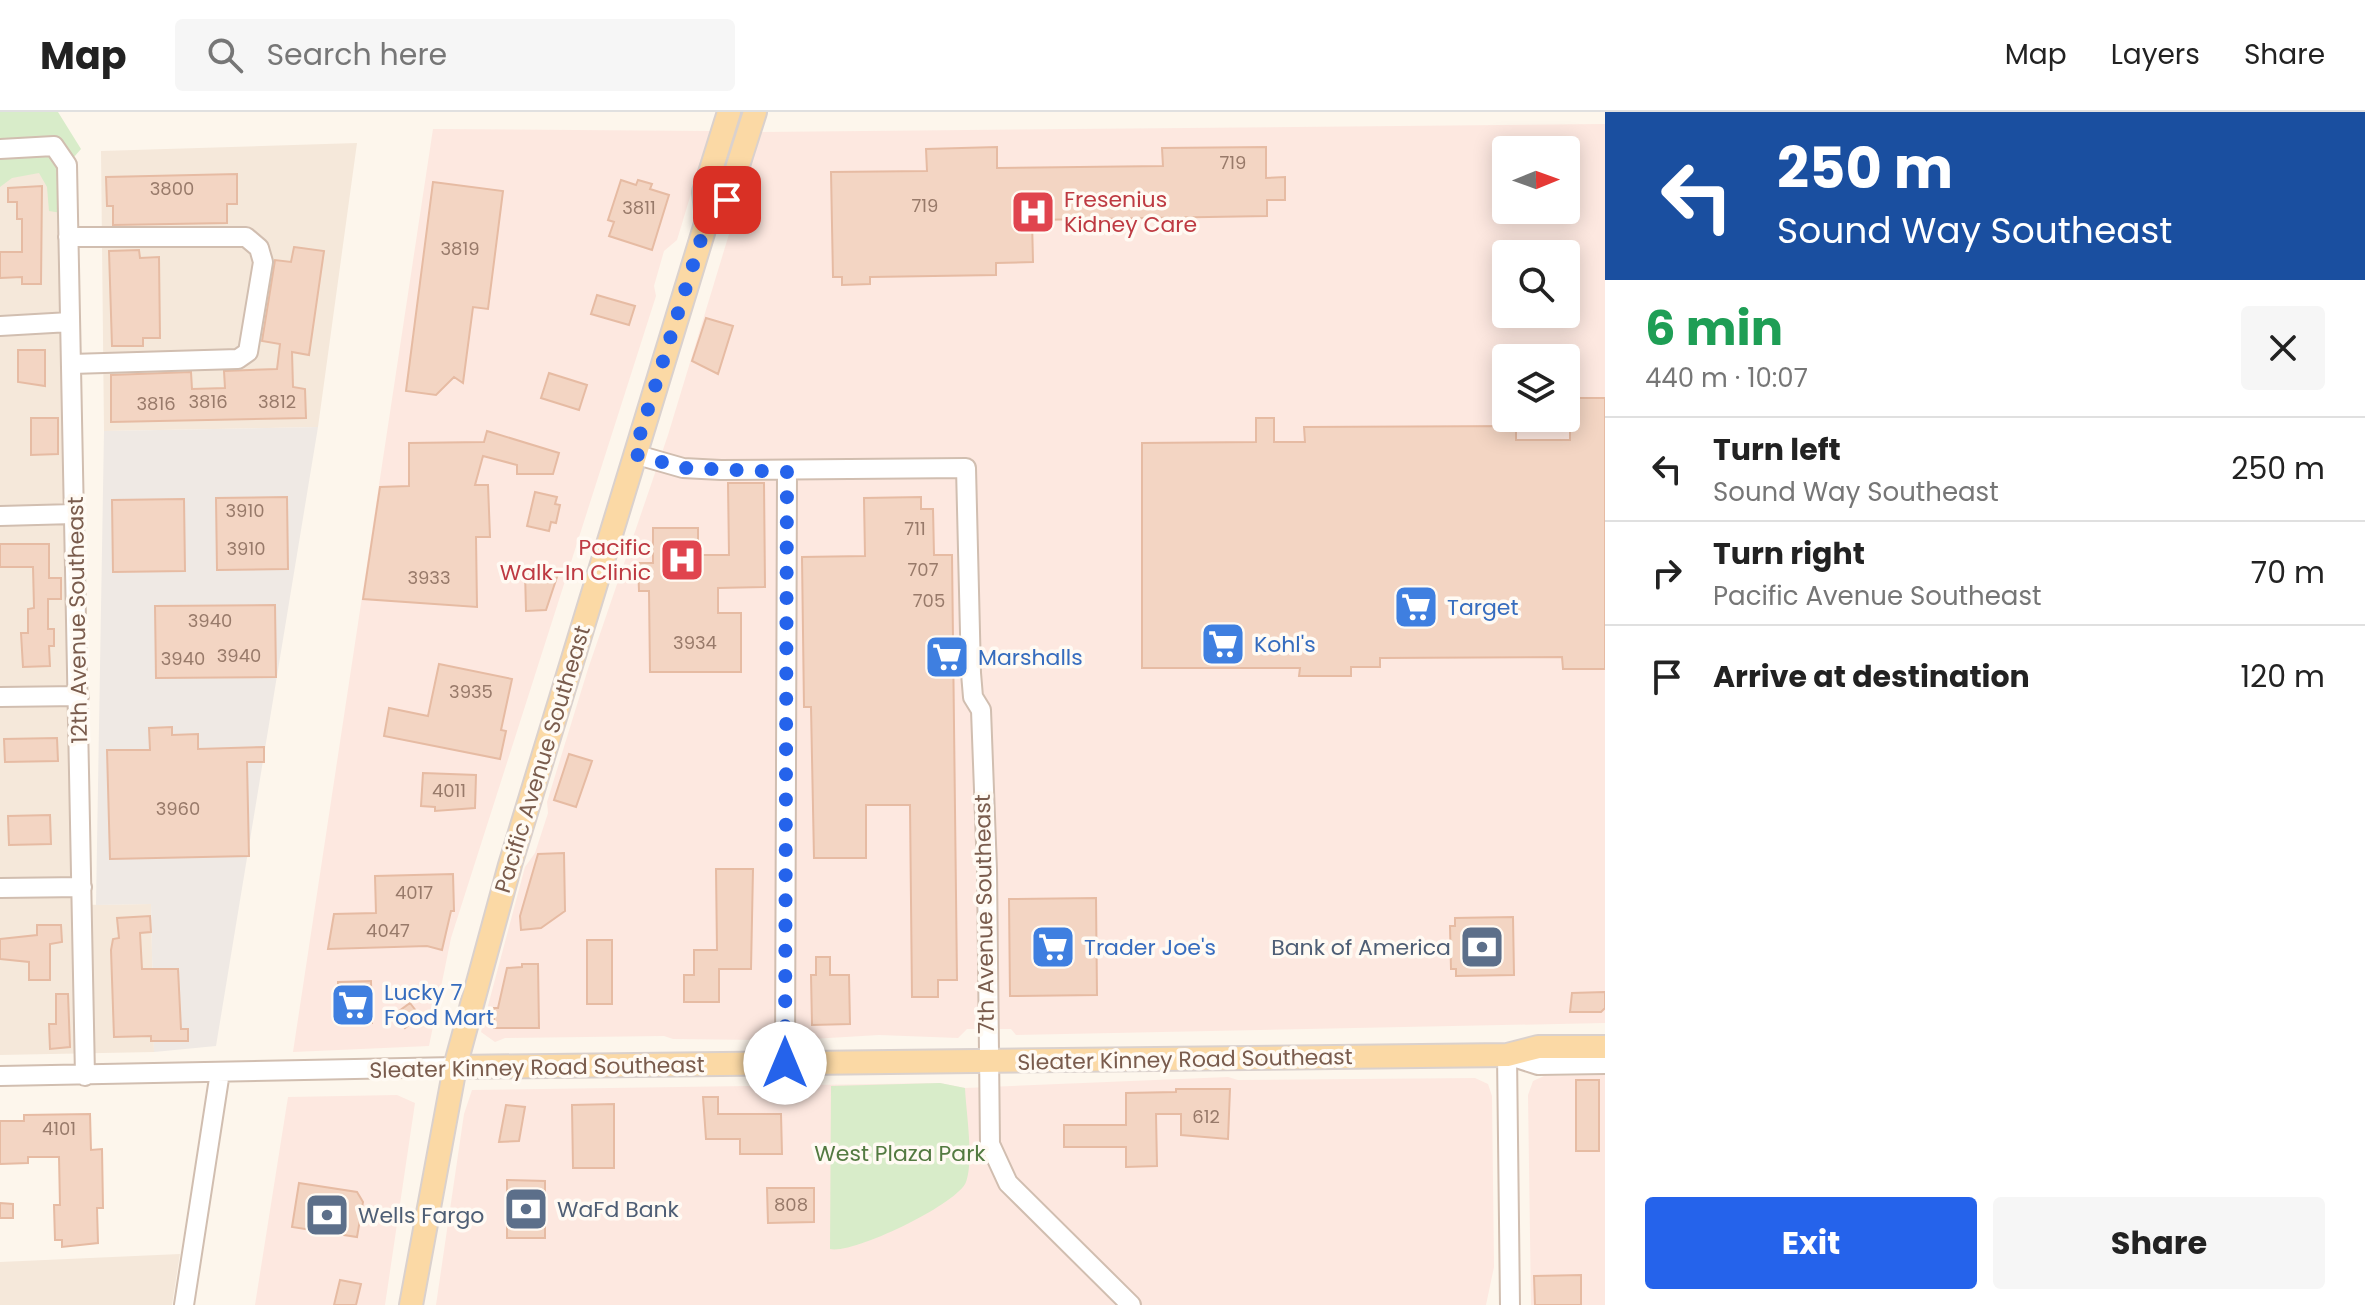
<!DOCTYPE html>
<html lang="en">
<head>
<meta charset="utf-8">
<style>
	body { margin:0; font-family:Poppins,sans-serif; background:#f6f6f6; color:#222; height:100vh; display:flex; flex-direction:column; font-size:30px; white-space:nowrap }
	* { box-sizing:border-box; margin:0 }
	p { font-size:26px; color:#767676 }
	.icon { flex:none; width:44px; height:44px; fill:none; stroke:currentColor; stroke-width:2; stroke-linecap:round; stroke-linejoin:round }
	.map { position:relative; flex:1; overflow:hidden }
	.drawer { display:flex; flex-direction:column; background:#fff; width:760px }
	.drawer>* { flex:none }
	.banner { background:#1a4fa0; color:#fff; overflow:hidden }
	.needle { width:52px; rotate:89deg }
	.tools { position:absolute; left:1492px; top:24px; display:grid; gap:16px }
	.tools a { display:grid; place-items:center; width:88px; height:88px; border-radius:8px; background:#fff; box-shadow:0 4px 20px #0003; font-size:40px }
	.pin { position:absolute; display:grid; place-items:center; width:68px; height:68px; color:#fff; margin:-34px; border-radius:16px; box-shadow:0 4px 12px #0006 }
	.me { position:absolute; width:88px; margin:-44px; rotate:0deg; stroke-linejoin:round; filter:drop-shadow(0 0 6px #0008) }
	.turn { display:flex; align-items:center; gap:28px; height:168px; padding:0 40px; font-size:36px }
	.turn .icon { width:104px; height:104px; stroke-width:2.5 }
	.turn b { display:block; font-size:56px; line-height:68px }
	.round { display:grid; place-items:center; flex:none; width:84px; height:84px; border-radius:8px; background:#f6f6f6 }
	.overview { display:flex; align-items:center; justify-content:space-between; height:136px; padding:0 40px }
	h1 { font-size:48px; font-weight:700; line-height:60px; color:#1e9e55 }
	.button { display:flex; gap:16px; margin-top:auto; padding:16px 40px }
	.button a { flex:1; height:92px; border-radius:8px; background:#2563eb; color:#fff; font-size:32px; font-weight:700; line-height:92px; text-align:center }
	.button a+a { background:#f6f6f6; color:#222 }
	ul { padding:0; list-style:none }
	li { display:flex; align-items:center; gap:24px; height:104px; padding:0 40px; border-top:2px solid #e0e0e0 }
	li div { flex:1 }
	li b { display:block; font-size:30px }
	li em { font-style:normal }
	header { display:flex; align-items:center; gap:48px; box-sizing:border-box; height:112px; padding:0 40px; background:#fff; border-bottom:2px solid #e0e0e0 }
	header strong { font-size:38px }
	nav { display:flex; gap:44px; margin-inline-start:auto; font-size:28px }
	.search { width:560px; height:72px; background:#f6f6f6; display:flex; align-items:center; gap:20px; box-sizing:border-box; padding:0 28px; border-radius:8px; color:#767676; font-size:30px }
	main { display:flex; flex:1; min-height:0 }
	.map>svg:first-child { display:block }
	.residential { fill:#f5e8da }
	.commercial { fill:#fde8e0; fill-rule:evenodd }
	.industrial { fill:#efe9e4 }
	.green { fill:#d8ecc9 }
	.building { fill:#f3d5c3; stroke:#e6bba3; stroke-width:2 }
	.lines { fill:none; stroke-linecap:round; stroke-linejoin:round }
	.minor-casing { stroke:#d1beb0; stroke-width:22 }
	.major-casing { stroke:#dad1cd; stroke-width:26 }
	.minor { stroke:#fff; stroke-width:18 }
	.major { stroke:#fbd9a5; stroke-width:22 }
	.route { stroke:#2563eb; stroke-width:14; stroke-dasharray:0 25.2 }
	.labels { text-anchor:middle; stroke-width:7; stroke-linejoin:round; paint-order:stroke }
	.number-label { font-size:18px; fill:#987a6a }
	.health-label { font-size:22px; fill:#be3a42; stroke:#fffaf3; text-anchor:start }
	.shop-label { font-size:22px; fill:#366cbe; stroke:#fffaf3; text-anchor:start }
	.street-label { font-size:22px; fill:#7a5c4d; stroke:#fffaf3 }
	.service-label { font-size:22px; fill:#4e5e75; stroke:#fffaf3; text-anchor:start }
	.park-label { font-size:22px; fill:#537a41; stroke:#fffaf3 }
</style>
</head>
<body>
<header>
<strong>Map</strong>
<div class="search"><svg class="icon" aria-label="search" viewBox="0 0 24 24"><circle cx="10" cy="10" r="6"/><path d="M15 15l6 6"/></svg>Search here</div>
<nav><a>Map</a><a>Layers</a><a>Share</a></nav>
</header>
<main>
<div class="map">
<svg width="1605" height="1193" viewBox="0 0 1605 1193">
	<rect width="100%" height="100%" fill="#fdf6ec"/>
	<path class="residential" d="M63 10 79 793 151 792 154 940 0 943V12Z
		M357 31 318 315 104 319 101 39Z
		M180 1142 172 1193H0V1150Z"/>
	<path class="commercial" d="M1605 12V911L1016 923 1011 917H967L958 926 879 923 812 927 803 923 771 924 760 928 673 927 664 924 505 926 495 930 481 920 525 755 535 741 548 701 547 690 588 557 668 323 760 20ZM1506 38H1566V98H1506ZM1506 142H1566V202H1506ZM1506 246H1566V306H1506Z
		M433 17 710 19 677 128 664 139 654 174 656 184 451 826 429 934 293 940Z
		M1605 963V1193H1531L1528 983 1533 969 1544 964Z
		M1228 965 1238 968 1475 966 1488 972 1492 984 1494 1155 1486 1193H436L464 1002 472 978 940 971 965 976Z
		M397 983 415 991 385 1193H255L288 985Z"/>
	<path class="industrial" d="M318 315 216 934 154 940 151 792 96 793 104 319Z"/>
	<path class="green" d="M0 0H58L81 37 67 53 68 102 49 99 47 75 39 61 12 66 0 75Z
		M940 971 965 976C966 1000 974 1047 966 1070 958 1092 852 1143 830 1137L831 974Z"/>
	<path class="building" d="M997 35V56L1163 54 1162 36 1266 35V66L1285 65V88H1267V104L1032 108 1033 150 996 151V163L870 165V172L842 173V165H833L831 60 927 59 926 37Z
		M237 62V92H227V111L113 113V94H107L106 65Z
		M621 68 636 73 638 68 652 72 650 77 669 83 652 138 609 124 614 110 608 108Z
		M433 70 503 79 488 197 473 195 463 271 454 265 436 283 406 279Z
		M42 74 41 172H22V165L0 166V140H22V107H17V90H8V76Z
		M294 135 324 139 309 243 292 240 293 275 305 277 306 306 111 310V263L191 260 192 277 225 276 224 259 277 257 280 232 262 229 275 148 291 150Z
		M139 138 140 146 159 145 160 226H143V234H112L109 139Z
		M597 183 635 194 629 213 591 202Z
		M706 206 733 214 718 262 692 249Z
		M18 238H45V274L18 270Z
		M549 261 587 273 579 298 541 286Z
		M1570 286H1605V557H1563L1562 545 1380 546V555H1351V564H1299L1300 556H1142V331L1256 330V306H1274V330H1305L1304 315 1516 314V328H1570Z
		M31 306H58V342L31 343Z
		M487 319 559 341 553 362H517V353L483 344 475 373H488L490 425H476L477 495 363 487 380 375 409 374V331L484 330Z
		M728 371H764L765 475 718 476V501H741V560H650L649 479H639L638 451H653V416H698V443H729Z
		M535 380 557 385 555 392 560 393 556 411 551 410 549 419 527 414Z
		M287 385 288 457 217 458 216 386Z
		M921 385V397H933L934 443H952L957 868H938V885H912L910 693H866V746H814L811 595H804L802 445 865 444 864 386Z
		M184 387 185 459 113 460 112 388Z
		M0 432H49V466H61V487H48V517H54V534H49L50 554 23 555 21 521H28V497L34 496 33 455H0Z
		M559 459 546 498 526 499 525 460Z
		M275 493 276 565 156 566 155 494Z
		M439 552 512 567 501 618 506 619 500 647 384 624 389 596 428 604Z
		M172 615V623L198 622V637L264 635V650H247L249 744 110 747 107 638H150L149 616Z
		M57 626 58 649 5 650 4 627Z
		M569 642 592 649 576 695 554 688Z
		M423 661 476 663 475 696 435 699V695L421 694Z
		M50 703 51 732 9 733 8 704Z
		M564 741 565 799 541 816 521 818 520 804 538 742Z
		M716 757H753L751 857H719V890H684V863H694V838H717Z
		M453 762 454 799H451L442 838 427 834 328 837 334 802 376 801 375 764Z
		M1096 786 1097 883 1010 884 1009 787Z
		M150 804 151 820 140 821 142 857H178L181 917H188V929H151V924L114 925 111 838 113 827 119 826 117 806Z
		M1513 805 1514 863 1456 864V857H1451L1450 814H1455V806Z
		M37 813H61L62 830 50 832V868H29V850L0 847V827L37 823Z
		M587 828H612V892H587Z
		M816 845H830V863H849L850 912 812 913 811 863H816Z
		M522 852H538L539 916H494V896H498L507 856 522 855Z
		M371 869 372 911 339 912 338 870Z
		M1605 880V896L1601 900H1570L1572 881Z
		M56 882H68L70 935 50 937 49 912H56Z
		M410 891 420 904 405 916 395 902Z
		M1576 968H1599V1039H1576Z
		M1176 977H1230L1228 1027 1181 1023V1002H1156L1157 1054 1126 1055V1035H1064V1013H1126V981L1176 980Z
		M703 985H718V1002H781L782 1042H740V1027H706Z
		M614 992V1056H573L572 993Z
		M506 993 525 995 519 1029 499 1030Z
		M90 1002 91 1038 102 1037 103 1096H97L98 1131 62 1135V1128H55L54 1093H60L59 1045H28V1051L0 1052V1009H24V1003Z
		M507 1068 545 1069V1126H507Z
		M299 1071 357 1080 363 1090 357 1125 292 1115Z
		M767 1076H814V1110L768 1111Z
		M0 1091 13 1092V1106H0Z
		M1581 1163V1193H1535L1534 1164Z
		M340 1168 361 1172 356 1193H334Z"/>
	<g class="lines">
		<g class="minor-casing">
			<path id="minor" d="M0 37 54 34 67 53 85 964
				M68 125H246L259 136 263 150 248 240 238 247 71 252
				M0 214 70 210
				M634 342 683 356 721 358 966 356 971 561 973 585 981 598 987 758 990 1032 1008 1071 1131 1193
				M0 404 74 402
				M0 585 79 584
				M0 776 82 775
				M785 951 787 360
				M0 964 455 955
				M184 1193 220 960
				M1510 1193 1507 943 1538 953 1605 952"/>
		</g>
		<g class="major-casing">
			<path id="major" d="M707 108 727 88 755 0
				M455 955 1507 943 1538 935H1605
				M411 1193 455 955 510 753 707 108 704 80 729 0"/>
		</g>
		<use href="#minor" class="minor"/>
		<use href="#major" class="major"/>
	</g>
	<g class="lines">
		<path class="route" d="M727 88 707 108 634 342 683 356 787 360 785 951"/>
	</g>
	<defs>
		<g id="hospital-square" transform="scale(2.3)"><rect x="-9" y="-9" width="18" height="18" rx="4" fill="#e0444e" stroke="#fffaf3"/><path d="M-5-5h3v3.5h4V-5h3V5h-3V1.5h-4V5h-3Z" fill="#fff"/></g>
		<g id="supermarket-square" transform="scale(2.3)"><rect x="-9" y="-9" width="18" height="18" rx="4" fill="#3f7fe0" stroke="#fffaf3"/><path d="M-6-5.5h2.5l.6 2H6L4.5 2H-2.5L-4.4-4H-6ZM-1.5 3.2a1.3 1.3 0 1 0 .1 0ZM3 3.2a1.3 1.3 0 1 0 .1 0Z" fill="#fff"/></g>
		<g id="bank-square" transform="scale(2.3)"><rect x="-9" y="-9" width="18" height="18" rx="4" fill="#5c6f8a" stroke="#fffaf3"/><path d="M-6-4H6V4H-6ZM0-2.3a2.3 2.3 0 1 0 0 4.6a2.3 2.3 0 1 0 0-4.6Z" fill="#fff"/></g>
	</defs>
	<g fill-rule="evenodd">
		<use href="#hospital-square" x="1033" y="100"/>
		<use href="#hospital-square" x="682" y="448"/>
		<use href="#supermarket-square" x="1416" y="495"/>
		<use href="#supermarket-square" x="1223" y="532"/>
		<use href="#supermarket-square" x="947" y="545"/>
		<use href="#supermarket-square" x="1053" y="835"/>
		<use href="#bank-square" x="1482" y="835"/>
		<use href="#supermarket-square" x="353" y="893"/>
		<use href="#bank-square" x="526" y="1097"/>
		<use href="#bank-square" x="327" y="1103"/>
	</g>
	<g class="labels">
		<g class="number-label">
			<text x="1233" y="57">719</text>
			<text x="172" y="83">3800</text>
			<text x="925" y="100">719</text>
			<text x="639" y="102">3811</text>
			<text x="460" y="143">3819</text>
			<text x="208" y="296">3816</text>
			<text x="277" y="296">3812</text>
			<text x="156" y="298">3816</text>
			<text x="245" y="405">3910</text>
			<text x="915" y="423">711</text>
			<text x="246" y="443">3910</text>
			<text x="923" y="464">707</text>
			<text x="429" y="472">3933</text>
			<text x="929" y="495">705</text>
			<text x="210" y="515">3940</text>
			<text x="695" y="537">3934</text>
			<text x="239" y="550">3940</text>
			<text x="183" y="553">3940</text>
			<text x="471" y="586">3935</text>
			<text x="449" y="685">4011</text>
			<text x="178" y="703">3960</text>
			<text x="414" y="787">4017</text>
			<text x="388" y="825">4047</text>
			<text x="1206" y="1011">612</text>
			<text x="59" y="1023">4101</text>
			<text x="791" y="1099">808</text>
		</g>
		<g class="health-label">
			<text x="1064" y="95">Fresenius<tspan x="1064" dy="25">Kidney Care</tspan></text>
			<text x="651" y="443" text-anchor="end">Pacific<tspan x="651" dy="25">Walk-In Clinic</tspan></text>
		</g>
		<g class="shop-label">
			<text x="1447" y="503">Target</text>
			<text x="1254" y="540">Kohl's</text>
			<text x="978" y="553">Marshalls</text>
			<text x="1084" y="843">Trader Joe's</text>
			<text x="384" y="888">Lucky 7<tspan x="384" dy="25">Food Mart</tspan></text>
		</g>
		<g class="street-label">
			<text transform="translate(77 508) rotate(-91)" y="8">12th Avenue Southeast</text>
			<text transform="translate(542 647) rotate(-73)" y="8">Pacific Avenue Southeast</text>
			<text transform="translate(984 802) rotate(-91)" y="8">7th Avenue Southeast</text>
			<text transform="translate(1185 947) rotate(-1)" y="8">Sleater Kinney Road Southeast</text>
			<text transform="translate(537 955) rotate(-1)" y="8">Sleater Kinney Road Southeast</text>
		</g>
		<g class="service-label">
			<text x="1451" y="843" text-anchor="end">Bank of America</text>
			<text x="557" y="1105">WaFd Bank</text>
			<text x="358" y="1111">Wells Fargo</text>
		</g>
		<g class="park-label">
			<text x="900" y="1049">West Plaza Park</text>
		</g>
	</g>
</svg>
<div class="tools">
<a><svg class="needle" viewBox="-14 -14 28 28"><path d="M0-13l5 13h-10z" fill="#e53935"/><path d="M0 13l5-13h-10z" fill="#767676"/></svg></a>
<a><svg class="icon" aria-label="search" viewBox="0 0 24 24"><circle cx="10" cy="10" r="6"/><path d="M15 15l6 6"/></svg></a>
<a><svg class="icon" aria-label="layers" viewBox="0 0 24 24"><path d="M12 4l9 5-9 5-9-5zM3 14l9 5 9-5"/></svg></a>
</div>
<div class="pin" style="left:727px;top:88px;background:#d93025"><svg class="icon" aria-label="arrive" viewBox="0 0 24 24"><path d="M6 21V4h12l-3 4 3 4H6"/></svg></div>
<svg class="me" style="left:785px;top:951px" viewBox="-20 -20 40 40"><circle r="19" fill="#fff"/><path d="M0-13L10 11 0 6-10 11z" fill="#2563eb"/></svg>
</div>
<section class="drawer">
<div class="banner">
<div class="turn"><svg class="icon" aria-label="left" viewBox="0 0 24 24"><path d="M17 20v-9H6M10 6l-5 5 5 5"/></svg><div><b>250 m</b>Sound Way Southeast</div></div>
</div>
<div class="overview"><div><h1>6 min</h1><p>440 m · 10:07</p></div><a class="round"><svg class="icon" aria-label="close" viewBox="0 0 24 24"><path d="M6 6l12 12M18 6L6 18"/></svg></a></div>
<ul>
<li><svg class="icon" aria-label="left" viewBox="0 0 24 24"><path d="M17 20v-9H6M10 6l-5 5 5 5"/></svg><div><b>Turn left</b><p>Sound Way Southeast</p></div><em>250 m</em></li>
<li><svg class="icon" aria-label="right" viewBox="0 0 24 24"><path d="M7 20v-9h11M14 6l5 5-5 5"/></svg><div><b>Turn right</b><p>Pacific Avenue Southeast</p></div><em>70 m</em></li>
<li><svg class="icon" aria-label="arrive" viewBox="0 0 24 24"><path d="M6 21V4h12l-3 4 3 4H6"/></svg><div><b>Arrive at destination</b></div><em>120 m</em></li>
</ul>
<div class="button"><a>Exit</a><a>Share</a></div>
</section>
</main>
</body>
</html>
